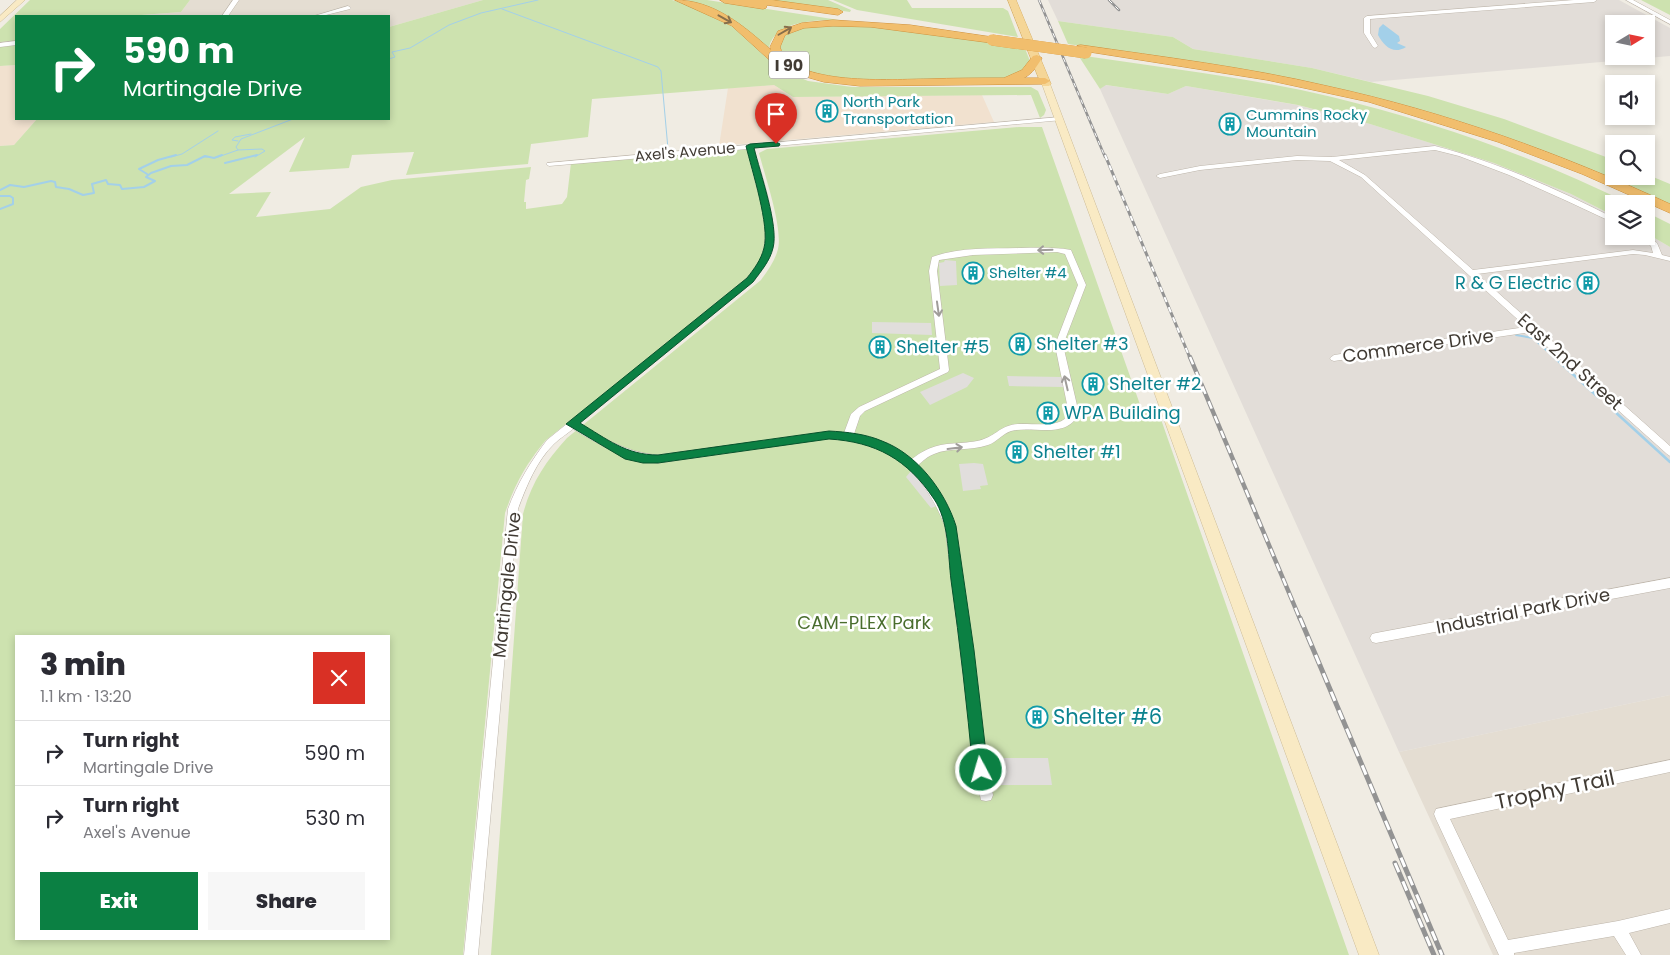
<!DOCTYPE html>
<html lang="en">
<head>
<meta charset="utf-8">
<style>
	body { margin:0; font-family:Poppins,sans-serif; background:#f7f7f7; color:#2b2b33; height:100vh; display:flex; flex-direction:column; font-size:19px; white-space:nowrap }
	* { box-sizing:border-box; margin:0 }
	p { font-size:16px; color:#7c7c81 }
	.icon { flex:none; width:28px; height:28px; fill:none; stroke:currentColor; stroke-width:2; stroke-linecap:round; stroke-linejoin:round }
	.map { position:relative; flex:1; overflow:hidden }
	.sheet { position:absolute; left:15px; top:635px; width:375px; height:305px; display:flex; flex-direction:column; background:#fff; border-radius:0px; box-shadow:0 2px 8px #0003 }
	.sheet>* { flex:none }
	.banner { position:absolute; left:15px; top:15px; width:375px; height:105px; border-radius:0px; box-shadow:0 2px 8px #0003; background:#0b8043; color:#fff; overflow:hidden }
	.needle { width:32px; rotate:80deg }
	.buttons { position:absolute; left:1605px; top:15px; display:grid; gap:10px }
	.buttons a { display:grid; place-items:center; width:50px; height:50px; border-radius:0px; background:#fff; box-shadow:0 2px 8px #0003; font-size:25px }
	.pin { position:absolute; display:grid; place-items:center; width:42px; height:42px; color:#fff; margin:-51px -21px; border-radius:50% 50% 50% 0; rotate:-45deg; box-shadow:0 0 5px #0007 }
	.pin .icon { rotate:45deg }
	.me { position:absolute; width:55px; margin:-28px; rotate:354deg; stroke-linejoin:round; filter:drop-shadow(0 0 4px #0008) }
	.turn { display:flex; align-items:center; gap:18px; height:105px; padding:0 25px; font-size:22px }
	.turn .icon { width:65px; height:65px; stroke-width:2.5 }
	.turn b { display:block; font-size:35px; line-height:42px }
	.round { display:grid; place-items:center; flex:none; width:52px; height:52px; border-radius:0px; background:#f7f7f7 }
	.overview { display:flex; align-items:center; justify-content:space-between; height:85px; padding:0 25px }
	h1 { font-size:30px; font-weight:800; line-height:38px }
	.action { display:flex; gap:10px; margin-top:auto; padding:10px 25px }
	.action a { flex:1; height:58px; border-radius:0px; background:#0b8043; color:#fff; font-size:20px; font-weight:800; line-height:58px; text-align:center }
	.action a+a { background:#f7f7f7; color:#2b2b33 }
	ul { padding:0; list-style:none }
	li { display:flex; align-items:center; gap:15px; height:65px; padding:0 25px; border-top:1px solid #e1e1e2 }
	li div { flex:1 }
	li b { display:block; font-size:19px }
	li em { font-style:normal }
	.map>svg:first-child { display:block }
	.residential { fill:#e4ddd2 }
	.commercial { fill:#f1e1cf }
	.industrial { fill:#e2ddd8; fill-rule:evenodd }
	.green { fill:#cde2af; fill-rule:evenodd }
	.parking { fill:#e1dedc }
	.water { fill:#a3d0e9 }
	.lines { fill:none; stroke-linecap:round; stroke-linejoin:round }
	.stream-far2 { stroke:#a3d0e9; stroke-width:1 }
	.stream-far1 { stroke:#a3d0e9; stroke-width:2 }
	.stream { stroke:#a3d0e9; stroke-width:2.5 }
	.minor-casing { stroke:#bdb5aa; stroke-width:1 }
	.tertiary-casing { stroke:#bdb5aa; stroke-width:1 }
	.secondary-casing { stroke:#cdbc96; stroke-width:1 }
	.primary-casing { stroke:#d8b169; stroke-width:1 }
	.motorway-casing { stroke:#cf923e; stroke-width:1 }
	.minor { fill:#fff; fill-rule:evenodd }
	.tertiary { fill:#fff; fill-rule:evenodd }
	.secondary { fill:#f9eac4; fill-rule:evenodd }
	.primary { fill:#f5d697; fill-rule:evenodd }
	.motorway { fill:#f1be6d; fill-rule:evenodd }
	.rail-far3-casing { stroke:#939393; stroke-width:2.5 }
	.rail-far2-casing { stroke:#939393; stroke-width:3 }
	.rail-far1-casing { stroke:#939393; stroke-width:4.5 }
	.rail-casing { stroke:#939393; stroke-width:5 }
	.rail-far3 { stroke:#fff; stroke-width:1; stroke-dasharray:4.5; stroke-linecap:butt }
	.rail-far2 { stroke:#fff; stroke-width:2; stroke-dasharray:5.5; stroke-linecap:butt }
	.rail-far1 { stroke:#fff; stroke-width:2.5; stroke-dasharray:8; stroke-linecap:butt }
	.rail { stroke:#fff; stroke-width:3; stroke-dasharray:10; stroke-linecap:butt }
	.motorway-bridge-casing { stroke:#cf923e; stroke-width:11; stroke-linecap:butt }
	.motorway-bridge { stroke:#f1be6d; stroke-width:11 }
	.oneway { stroke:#876f4b }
	.oneway2 { stroke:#a09d9a }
	.route { fill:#0b8043; stroke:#07532c }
	.labels { text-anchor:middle; stroke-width:5; stroke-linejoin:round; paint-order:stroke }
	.far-culture-label { font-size:15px; fill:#0d838f; stroke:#fff; text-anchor:start }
	.far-street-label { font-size:15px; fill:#413b34; stroke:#fff }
	.shield { fill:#fff; stroke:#7a7671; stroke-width:1 }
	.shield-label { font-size:16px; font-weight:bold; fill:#413b34 }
	.culture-label { font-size:18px; fill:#0d838f; stroke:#fff; text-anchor:start }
	.street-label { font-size:18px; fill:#413b34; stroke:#fff }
	.park-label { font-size:18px; fill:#496d2d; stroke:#fff }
	.near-culture-label { font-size:21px; fill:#0d838f; stroke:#fff; text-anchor:start }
	.near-street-label { font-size:21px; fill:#413b34; stroke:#fff }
</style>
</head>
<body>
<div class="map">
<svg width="1670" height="955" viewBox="0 0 1670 955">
	<rect width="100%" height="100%" fill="#f0ece3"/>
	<path class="residential" d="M190 0H483L389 27V16H128L181 12Z
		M1670 695V955H1493L1399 752Z"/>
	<path class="commercial" d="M16 65V119H37L14 145 0 146V66Z
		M774 85 793 97 982 95 994 122 719 146 728 88Z"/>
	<path class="industrial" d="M1048 0H1619L1670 28V56L1371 82 1312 68 1193 49 1173 37 1058 21ZM1614 24H1646V56H1614Z
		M1105 85 1168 94 1186 86 1297 105 1370 124 1494 163 1571 194 1614 216V236H1646V233L1670 247V695L1399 752 1100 89Z"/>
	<path class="green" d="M30 0H190L181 12 128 16H16V41L0 42V29Z
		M483 0H672L693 6 731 25 779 69 808 81 852 87H1031L1038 91 1046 110 1044 115 1040 118 1031 95 793 97 774 85 592 99 588 137 531 144 528 164 406 175 414 152 352 155 349 168 289 172 305 137 229 194 271 192 256 217 330 209 361 187 392 180 531 167 529 179 526 180 524 202H526V209L562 204 567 197 571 163 743 148 747 150C752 173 770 227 765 248 762 260 754 269 747 278L545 441C525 466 516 482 505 513L463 955H0V146L14 145 37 119H389V27ZM16 636H389V939H16Z
		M686 0H707L839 20C817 20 776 20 769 47H764L701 5Z
		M765 0H828L851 10 850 12Z
		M833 0H907L912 8H1003L1008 11 1018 37 857 10Z
		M1641 0H1670V15Z
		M835 21 1024 46 1030 61 1029 68 1010 78 864 81 828 78 793 66 780 54 779 37 788 30Z
		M1058 21 1173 37 1193 49 1312 68 1428 96 1504 119 1614 160V176H1646V174L1670 184V205C1570 157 1465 119 1358 93 1263 70 1164 58 1068 44Z
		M16 44V65L0 66V46Z
		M1078 55C1163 68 1248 77 1332 97 1434 122 1535 157 1630 204H1614V216L1571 194 1494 163 1370 124 1298 105 1186 86 1168 94 1106 85 1100 89Z
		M1019 127H1042L1143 413 1157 408 1349 955H491L523 514C531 483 546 461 567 438L761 280C768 270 775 261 778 249 783 228 765 176 759 153L767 149Z
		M1646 212 1670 224V247L1646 233Z"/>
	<path class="parking" d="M945 260 956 261 957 285 940 286 939 263 944 262Z
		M872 322 931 323 932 335 872 333Z
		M963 373 974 378 967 387 930 405 920 392Z
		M1007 376 1062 377 1064 387 1009 386Z
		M974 463 983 464 988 485 980 486 981 489 963 491 959 464Z
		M911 471 921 480 940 505 931 508 906 477Z
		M991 758H1048L1052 785H994Z"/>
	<path class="water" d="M1383 24 1399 36 1400 41 1397 43 1406 47C1393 55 1384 46 1378 35L1379 28Z"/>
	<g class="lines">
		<path class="stream-far2" d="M502 9 658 67 661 71 668 149
			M389 59 395 57 392 52 410 48 449 25 481 13 538 0
			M238 141 232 140 235 137 251 134
			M238 150 262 149 265 151 255 157
			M171 157 182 154 218 131
			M204 157H208
			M218 157 238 150 236 147 241 139 293 119"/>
		<path class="stream-far1" d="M225 163 257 155
			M147 174 139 169 158 160 176 155
			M0 190 10 185 24 187 51 181 55 182 56 187 69 189 83 195 94 193 92 184 106 180 108 184 120 185 122 189 144 187 155 181 146 177 151 173 171 166 187 165 205 156 214 158 222 155
			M0 196H10L13 198V204L0 209
			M1516 335 1533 338 1555 358"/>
		<path class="stream" d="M1554 357 1598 397
			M1613 410 1670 462"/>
		<g class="minor-casing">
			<path id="minor" d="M233 0H239L228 16H222Z
				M1574 0H1597L1594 2 1370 19V33L1378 46 1375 48 1373 47 1364 33V18L1367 16Z
				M348 6 351 8 350 9 322 16H314Z
				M16 41V45L0 47V43Z
				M1060 117 1063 119 1062 120 754 148C761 175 780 225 771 252 768 263 760 273 753 282L579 424C605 439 628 453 658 455L829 432 844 433 851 414 859 407 940 369 929 271 932 257C959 247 992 249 1021 248 1037 248 1054 247 1071 250L1086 285 1063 345 1079 414C1065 440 1034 425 1011 431 1002 434 997 442 988 445 971 451 950 447 934 454 928 456 923 461 918 465 935 483 946 503 955 526L987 770 993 795 991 800 986 801 981 800 975 770 945 526C931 490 906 455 868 444 855 440 842 439 829 438L658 463C625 460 600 445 573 429 567 434 560 438 554 444 537 460 526 487 518 509L478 955H464L508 509C517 484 531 461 547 440L747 278C754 270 760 262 763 252 772 225 754 176 747 149L549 166 546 164 547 163ZM1057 252 1065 254 1078 285 1055 345 1069 414C1061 429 1033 423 1019 424 1001 425 998 434 984 439 977 442 969 442 961 443 940 444 929 446 912 459 895 445 875 437 854 434L860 416 865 411 948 372 949 370 937 271 939 260 973 255Z
				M1435 146C1497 162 1557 189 1614 218V223L1567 201 1509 175 1459 156 1435 150 1339 160 1365 175 1473 270 1633 250 1653 253 1651 246 1639 236H1646V235L1657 243 1662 255 1670 257V261L1645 255 1633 254 1477 274 1670 446V456L1667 454 1531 332 1334 361 1331 360 1330 358 1334 355 1526 327 1361 177 1330 161 1297 160 1200 170 1160 178 1156 176 1160 174 1200 166 1297 156 1332 157Z
				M1670 578V588L1376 643 1372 642 1370 638 1372 634 1376 633Z
				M1670 760V772L1450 819 1508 940 1618 921 1670 909V923L1629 933 1641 955H1626L1614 936 1514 953V955H1499L1436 819 1434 814 1436 809Z"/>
		</g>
		<g class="tertiary-casing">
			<path id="tertiary" d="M1626 0H1633L1670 20V24Z"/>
		</g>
		<g class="secondary-casing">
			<path id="secondary" d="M17 0H25L0 22V16Z
				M1046 81 1050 84 1379 955H1359L1042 84Z"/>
		</g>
		<g class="primary-casing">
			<path id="primary" d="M1008 0H1016L1051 84 1049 86H1043L1041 84Z"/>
		</g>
		<g class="motorway-casing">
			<path id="motorway" d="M675 0C714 0 744 26 771 50L770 47 778 31 802 23 833 20 910 25 992 37 997 40 992 43 871 27 833 26 804 28 785 35 780 47C791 87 895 79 927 79 953 78 979 78 1004 78L1022 70 1033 56 1037 55 1042 58C1037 66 1033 73 1024 78H1045L1050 81 1045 84 860 86 824 82 803 76 784 66H776L732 26Z
				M720 0H772L838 9 843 12 838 15 767 5 766 8 763 9 725 3Z
				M1081 45C1163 57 1246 67 1327 86 1446 112 1560 153 1670 204V213L1582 174 1498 142 1369 102 1267 80 1077 50V46Z"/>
		</g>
		<use href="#minor" class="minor"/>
		<use href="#tertiary" class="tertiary"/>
		<use href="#secondary" class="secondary"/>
		<use href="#primary" class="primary"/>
		<use href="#motorway" class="motorway"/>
		<g class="rail-far3-casing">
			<path id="rail-far3" d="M1039 0 1105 157
				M1109 0 1119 10"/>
		</g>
		<g class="rail-far2-casing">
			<path id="rail-far2" d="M1105 155 1190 358"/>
		</g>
		<g class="rail-far1-casing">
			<path id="rail-far1" d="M1190 357 1300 619"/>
		</g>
		<g class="rail-casing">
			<path id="rail" d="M1300 618 1442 955
				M1395 863 1434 955"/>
		</g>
		<use href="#rail-far3" class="rail-far3"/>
		<use href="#rail-far2" class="rail-far2"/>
		<use href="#rail-far1" class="rail-far1"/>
		<use href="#rail" class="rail"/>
		<g class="motorway-bridge-casing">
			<path id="motorway-bridge" d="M992 40 1086 53"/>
		</g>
		<use href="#motorway-bridge" class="motorway-bridge"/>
	</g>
	<defs><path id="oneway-shaft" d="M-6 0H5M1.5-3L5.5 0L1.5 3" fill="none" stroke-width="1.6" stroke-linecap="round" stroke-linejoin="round" transform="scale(1.25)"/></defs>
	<g class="oneway">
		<use href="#oneway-shaft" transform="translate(725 19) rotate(29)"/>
		<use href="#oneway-shaft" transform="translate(785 31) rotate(-30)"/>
	</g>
	<g class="oneway2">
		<use href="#oneway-shaft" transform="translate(1045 250) rotate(178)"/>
		<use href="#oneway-shaft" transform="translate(938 309) rotate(82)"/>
		<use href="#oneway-shaft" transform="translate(1066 383) rotate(-103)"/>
		<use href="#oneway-shaft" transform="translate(955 448) rotate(-7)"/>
	</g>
	<path class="route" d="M776 142 780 144 779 146 754 148C760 173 779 226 773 248 770 261 761 271 753 282L580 423C607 439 626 455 658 455L829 431C847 432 866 434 882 441 917 454 945 491 956 526L974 650 988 770 986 775 981 777 976 775 973 770C967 707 960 643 951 580 948 555 949 521 934 499 907 459 876 442 829 439L658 463H643L625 459 566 424 747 278C754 269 761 260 764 248 770 226 752 171 746 146L750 144Z"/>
	<defs>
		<g id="building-ring" transform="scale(1.125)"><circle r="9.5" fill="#fff" stroke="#0f9aa8" stroke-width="1.5"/><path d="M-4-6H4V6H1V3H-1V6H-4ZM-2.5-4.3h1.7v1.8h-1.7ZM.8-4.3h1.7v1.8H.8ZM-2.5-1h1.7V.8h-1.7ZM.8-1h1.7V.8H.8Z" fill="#0f9aa8"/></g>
	</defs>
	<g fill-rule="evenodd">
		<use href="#building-ring" x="827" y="111"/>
		<use href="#building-ring" x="1230" y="124"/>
		<use href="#building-ring" x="973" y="273"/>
		<use href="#building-ring" x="1588" y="283"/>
		<use href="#building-ring" x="1020" y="344"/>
		<use href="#building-ring" x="880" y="347"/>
		<use href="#building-ring" x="1093" y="384"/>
		<use href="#building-ring" x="1048" y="413"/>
		<use href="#building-ring" x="1017" y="452"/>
		<use href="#building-ring" x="1037" y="717"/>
	</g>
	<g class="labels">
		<g class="far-culture-label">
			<text x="843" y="107">North Park<tspan x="843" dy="17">Transportation</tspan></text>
			<text x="1246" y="120">Cummins Rocky<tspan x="1246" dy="17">Mountain</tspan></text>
			<text x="989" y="278">Shelter #4</text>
		</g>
		<g class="far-street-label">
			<text transform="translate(685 152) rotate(-5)" y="5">Axel's Avenue</text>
		</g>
		<rect class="shield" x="769" y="51.5" width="40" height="27" rx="4"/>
		<g class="shield-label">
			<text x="789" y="71">I 90</text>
		</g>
		<g class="culture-label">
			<text x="1572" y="289" text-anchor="end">R &amp; G Electric</text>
			<text x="1036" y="350">Shelter #3</text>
			<text x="896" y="353">Shelter #5</text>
			<text x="1109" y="390">Shelter #2</text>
			<text x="1064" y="419">WPA Building</text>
			<text x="1033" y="458">Shelter #1</text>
		</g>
		<g class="street-label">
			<text transform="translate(1418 346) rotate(-8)" y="6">Commerce Drive</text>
			<text transform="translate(1570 362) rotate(42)" y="6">East 2nd Street</text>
			<text transform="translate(507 585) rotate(-84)" y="6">Martingale Drive</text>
			<text transform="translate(1523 611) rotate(-11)" y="6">Industrial Park Drive</text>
		</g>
		<g class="park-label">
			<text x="864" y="629">CAM-PLEX Park</text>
		</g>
		<g class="near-culture-label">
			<text x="1053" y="724">Shelter #6</text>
		</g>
		<g class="near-street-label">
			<text transform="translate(1555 790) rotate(-12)" y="7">Trophy Trail</text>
		</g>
	</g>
</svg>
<div class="buttons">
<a><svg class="needle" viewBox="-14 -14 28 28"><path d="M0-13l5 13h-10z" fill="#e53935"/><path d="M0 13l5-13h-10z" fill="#7c7c81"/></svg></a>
<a><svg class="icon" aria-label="sound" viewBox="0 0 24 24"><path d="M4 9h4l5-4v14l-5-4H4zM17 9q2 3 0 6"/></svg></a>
<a><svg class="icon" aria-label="search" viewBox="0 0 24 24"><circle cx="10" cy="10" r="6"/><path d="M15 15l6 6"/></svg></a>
<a><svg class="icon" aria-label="layers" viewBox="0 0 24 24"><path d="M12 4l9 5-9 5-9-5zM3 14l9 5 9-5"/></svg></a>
</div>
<div class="pin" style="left:776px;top:144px;background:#d93025"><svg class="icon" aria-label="arrive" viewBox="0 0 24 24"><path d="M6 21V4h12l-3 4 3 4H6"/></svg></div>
<svg class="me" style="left:981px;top:770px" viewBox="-20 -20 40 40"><circle r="17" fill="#0b8043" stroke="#fff" stroke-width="3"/><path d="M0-11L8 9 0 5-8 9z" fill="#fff"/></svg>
<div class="banner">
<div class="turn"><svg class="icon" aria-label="right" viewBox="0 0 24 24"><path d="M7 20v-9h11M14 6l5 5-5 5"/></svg><div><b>590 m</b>Martingale Drive</div></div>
</div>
<section class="sheet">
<div class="overview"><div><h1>3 min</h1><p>1.1 km · 13:20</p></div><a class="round" style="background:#d93025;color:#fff"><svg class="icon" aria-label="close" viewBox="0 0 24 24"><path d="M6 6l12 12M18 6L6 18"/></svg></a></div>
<ul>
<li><svg class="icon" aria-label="right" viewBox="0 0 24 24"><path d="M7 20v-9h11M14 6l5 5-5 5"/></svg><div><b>Turn right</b><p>Martingale Drive</p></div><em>590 m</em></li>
<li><svg class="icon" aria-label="right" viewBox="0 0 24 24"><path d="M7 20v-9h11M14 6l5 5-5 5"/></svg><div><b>Turn right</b><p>Axel's Avenue</p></div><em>530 m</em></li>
</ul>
<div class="action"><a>Exit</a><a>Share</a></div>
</section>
</div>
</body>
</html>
